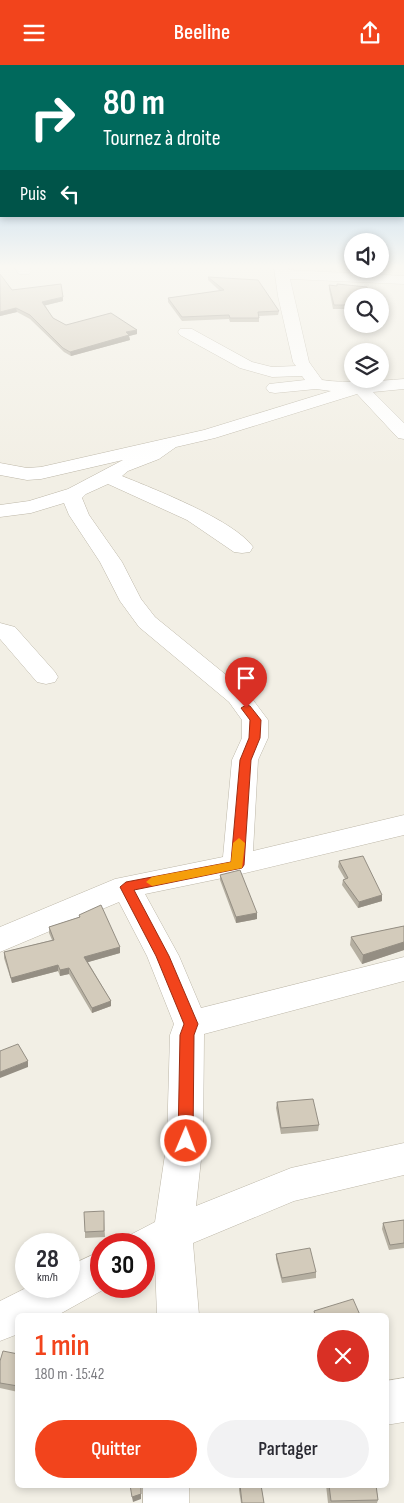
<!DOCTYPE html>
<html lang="fr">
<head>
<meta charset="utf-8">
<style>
	body { margin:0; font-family:"Sofia Sans Condensed",sans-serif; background:#f2f2f3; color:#2b2b33; height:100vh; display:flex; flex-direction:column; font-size:19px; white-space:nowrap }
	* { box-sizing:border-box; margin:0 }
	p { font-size:16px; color:#7c7c81 }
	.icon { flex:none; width:28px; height:28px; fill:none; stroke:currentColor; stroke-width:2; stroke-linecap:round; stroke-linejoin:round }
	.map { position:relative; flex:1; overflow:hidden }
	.panel { position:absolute; left:15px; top:1248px; width:374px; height:175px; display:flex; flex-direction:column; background:#fff; border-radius:8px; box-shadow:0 2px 8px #0003 }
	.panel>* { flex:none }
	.top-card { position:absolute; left:0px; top:0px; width:405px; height:152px; box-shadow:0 2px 8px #0003; background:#00695c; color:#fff; overflow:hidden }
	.fabs { position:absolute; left:344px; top:168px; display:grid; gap:10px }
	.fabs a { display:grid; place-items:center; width:45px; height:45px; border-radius:50%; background:#fff; box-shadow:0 2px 8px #0003; font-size:25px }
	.speed { position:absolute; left:15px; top:1168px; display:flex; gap:10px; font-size:25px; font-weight:700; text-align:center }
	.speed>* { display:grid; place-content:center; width:65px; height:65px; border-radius:50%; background:#fff; box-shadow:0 2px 8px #0003; line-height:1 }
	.speed small { font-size:12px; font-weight:400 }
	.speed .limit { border:8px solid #d22; background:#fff; color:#111 }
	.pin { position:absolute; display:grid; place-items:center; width:42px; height:42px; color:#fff; margin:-51px -21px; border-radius:50% 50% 50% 0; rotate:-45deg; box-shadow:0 0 5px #0007 }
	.pin .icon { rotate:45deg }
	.me { position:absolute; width:55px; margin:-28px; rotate:1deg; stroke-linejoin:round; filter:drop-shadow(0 0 4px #0008) }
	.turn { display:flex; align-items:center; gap:18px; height:105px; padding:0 20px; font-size:22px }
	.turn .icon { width:65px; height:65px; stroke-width:2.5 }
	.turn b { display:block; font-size:35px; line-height:42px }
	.then { display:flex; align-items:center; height:48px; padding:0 20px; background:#0003; gap:10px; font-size:19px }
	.round { display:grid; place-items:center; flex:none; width:52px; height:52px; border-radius:26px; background:#f2f2f3 }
	.head { display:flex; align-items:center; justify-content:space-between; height:85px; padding:0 20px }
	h1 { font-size:30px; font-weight:600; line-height:38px; color:#f2441c }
	.cta { display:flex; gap:10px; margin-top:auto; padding:10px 20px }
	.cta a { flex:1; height:58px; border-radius:30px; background:#f2441c; color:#fff; font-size:20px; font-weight:600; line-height:58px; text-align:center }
	.cta a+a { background:#f2f2f3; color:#2b2b33 }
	header { display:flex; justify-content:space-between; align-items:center; height:65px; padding:0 20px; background:#f2441c; color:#fff; font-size:22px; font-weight:600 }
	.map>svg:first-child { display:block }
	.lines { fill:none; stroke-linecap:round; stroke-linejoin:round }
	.minor-casing { stroke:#bdb7a8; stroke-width:1 }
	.minor { fill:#fff; fill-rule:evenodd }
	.wall { fill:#b5afa1 }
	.shaded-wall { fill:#948e83 }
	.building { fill:#d3cbbb; stroke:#948e83 }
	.route { fill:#f2441c; stroke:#9d2c12 }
	.slow { fill:#f59e0b }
</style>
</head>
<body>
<header><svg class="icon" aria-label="menu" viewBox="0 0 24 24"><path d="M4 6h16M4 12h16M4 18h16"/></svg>Beeline<svg class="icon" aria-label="share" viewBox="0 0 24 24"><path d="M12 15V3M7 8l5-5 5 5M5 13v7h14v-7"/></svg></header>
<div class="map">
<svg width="404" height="1438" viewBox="0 0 404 1438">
	<rect width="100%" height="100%" fill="#f2efe5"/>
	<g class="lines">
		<g class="minor-casing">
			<path id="minor" d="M13 201H28L31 206 29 209H19Z
				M274 201H288L289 205 404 211V219L290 214 309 297 322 315C350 319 376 316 404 314V324L373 327 404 358V374L398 373 357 329 215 373 176 382 159 394 128 406 122 411C154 424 234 455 253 482L250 487 242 488 234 487 187 455 108 419 86 429 82 433 89 450 122 497 141 534 155 552 247 627 268 655V673L258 695 253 786 404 750V770L237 810 145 829 179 891 201 943 404 892V916L204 969 203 1076 196 1141 291 1103 404 1078V1110L294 1136 193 1178 199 1250H157L155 1197 144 1201V1179H126L130 1170 155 1157 167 1076 170 970 174 959 147 891 119 837 0 887V862L115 814 223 792 232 695 242 673V655L229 637 139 562 120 536 100 497 69 450 64 438 31 448 0 452V440L29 436 68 424 123 395 41 414 27 415 0 410V398L27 403 41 402 204 365 331 326 316 324 275 328 269 327 266 323 269 319 305 315 302 311 272 312 240 303 180 270 178 267 180 264H192L252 297 272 302 296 301 293 297 278 231Z
				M0 558 15 562 55 607 58 612 55 617 46 619 37 617 0 574Z
				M101 1186V1221H110L58 1250H18V1269L0 1276V1236L30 1221H69V1201Z
				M404 1313V1357L386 1360V1316Z
				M143 1420H189V1438H143Z"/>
		</g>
		<use href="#minor" class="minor"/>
	</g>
	<path class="wall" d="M0 209 12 225 63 236 45 240 53 253 66 260 137 269 129 271 130 275 71 291 64 287 30 254 17 247 0 251Z
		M208 212 279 246 278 250 259 251V257H230L229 254 182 256 168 237V233L220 226 208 215Z
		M329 220 352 231V244H333L329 224Z
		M339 796 382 830V836L358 843 342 820 343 815 345 814 338 802Z
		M220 810 257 848V854L236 858 220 815Z
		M79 850 120 888 88 897 111 936V941L92 948 69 909 60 911 58 906 12 918 4 893V887L52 875 49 868V862L79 852Z
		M404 861V885L362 899 350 880 351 872Z
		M277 1037 319 1060 318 1066 281 1069 276 1043Z
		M104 1152 105 1172 85 1173V1167Z
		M404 1155V1183L389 1185 382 1164 383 1158Z
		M276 1189 316 1207V1213L282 1218 276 1194Z
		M18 1289V1327L0 1323V1296Z
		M239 1420H261L264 1438H241L239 1425Z
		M326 1420H376L378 1435 377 1438H328Z"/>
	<path class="shaded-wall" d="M63 232V236L43 241 42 237Z
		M16 243 17 247 0 251V247Z
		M137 265V269L129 271 130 275 71 291 70 287 126 267Z
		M382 830V836L358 843 359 837Z
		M257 848V854L236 858V852Z
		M404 877V885L362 899 363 890Z
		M120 882V888L85 898 84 892Z
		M58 900V906L12 918 11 913Z
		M69 903V909L60 911V905Z
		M111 936V941L92 948V943Z
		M28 996V1002L0 1013V1007Z
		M141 1420V1434L133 1437 132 1432Z"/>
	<path class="building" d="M0 209 12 225 61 219 63 232 42 237 53 253 66 260 111 248 137 265 126 267 129 270 70 287 63 283 30 250 16 243 0 247Z
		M208 212 258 215 279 246 258 247 259 253H230L229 250 182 252 168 233 224 225Z
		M337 219 367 222 368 231H352V240H334L329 220 337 221Z
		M363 791 382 830 359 837 343 815 348 813 339 796Z
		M240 805 257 848 236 852 220 810Z
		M101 840 120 882 84 892 111 936 92 943 69 903 60 905 58 900 11 913 4 887 54 875 49 862 80 852 79 850Z
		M404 861V877L363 890 351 872Z
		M18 979 28 996 0 1007V986Z
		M313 1034 319 1060 281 1063 277 1037Z
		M104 1146V1166L85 1167 84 1147Z
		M404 1155V1178L390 1180 383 1158Z
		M310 1183 316 1207 282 1213 276 1189Z
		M353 1234 360 1250H315L314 1246Z
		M3 1286 18 1289V1321L0 1318V1296Z
		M130 1420H141V1429L132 1432Z
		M240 1420H261L264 1438H242Z
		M329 1420H376L378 1435 331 1436Z"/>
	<linearGradient id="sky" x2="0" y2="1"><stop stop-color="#8cbeea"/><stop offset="0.5" stop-color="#f9f8f3"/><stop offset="1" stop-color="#f9f8f3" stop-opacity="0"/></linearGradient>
	<rect width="404" height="403" fill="url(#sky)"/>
	<path class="route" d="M246 640 250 641 261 655 260 673 251 695 244 800 242 803 134 825 169 891 198 959 194 970 193 1076 191 1081 186 1083 180 1081 178 1076 180 970 184 959 156 891 120 822 126 817 231 797 240 695 249 673 250 655 241 643Z"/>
	<path class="slow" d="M239 773 245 778 242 803 152 821 146 817 152 812 231 797 233 778Z"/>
</svg>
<div class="fabs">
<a><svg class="icon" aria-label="sound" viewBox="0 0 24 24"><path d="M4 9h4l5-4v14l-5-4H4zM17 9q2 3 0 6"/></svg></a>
<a><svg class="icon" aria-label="search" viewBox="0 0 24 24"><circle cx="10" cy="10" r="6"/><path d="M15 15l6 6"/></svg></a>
<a><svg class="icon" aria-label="layers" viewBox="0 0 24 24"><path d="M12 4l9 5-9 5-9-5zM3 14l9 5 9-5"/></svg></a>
</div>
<div class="speed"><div>28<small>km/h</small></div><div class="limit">30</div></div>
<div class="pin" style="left:246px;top:643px;background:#d93025"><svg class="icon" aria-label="arrive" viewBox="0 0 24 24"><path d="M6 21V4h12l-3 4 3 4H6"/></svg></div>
<svg class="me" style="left:186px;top:1076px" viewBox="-20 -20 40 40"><circle r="17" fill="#f2441c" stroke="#fff" stroke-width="3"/><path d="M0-11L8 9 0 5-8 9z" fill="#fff"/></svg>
<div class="top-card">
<div class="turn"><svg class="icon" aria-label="right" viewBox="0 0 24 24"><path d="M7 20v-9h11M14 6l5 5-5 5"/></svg><div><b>80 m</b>Tournez à droite</div></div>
<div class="then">Puis<svg class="icon" aria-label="left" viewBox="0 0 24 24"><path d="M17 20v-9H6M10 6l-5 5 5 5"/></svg></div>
</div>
<section class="panel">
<div class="head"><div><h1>1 min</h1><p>180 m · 15:42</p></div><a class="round" style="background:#d93025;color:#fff"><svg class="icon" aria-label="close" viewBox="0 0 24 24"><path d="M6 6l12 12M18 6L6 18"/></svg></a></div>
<div class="cta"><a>Quitter</a><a>Partager</a></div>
</section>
</div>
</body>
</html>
